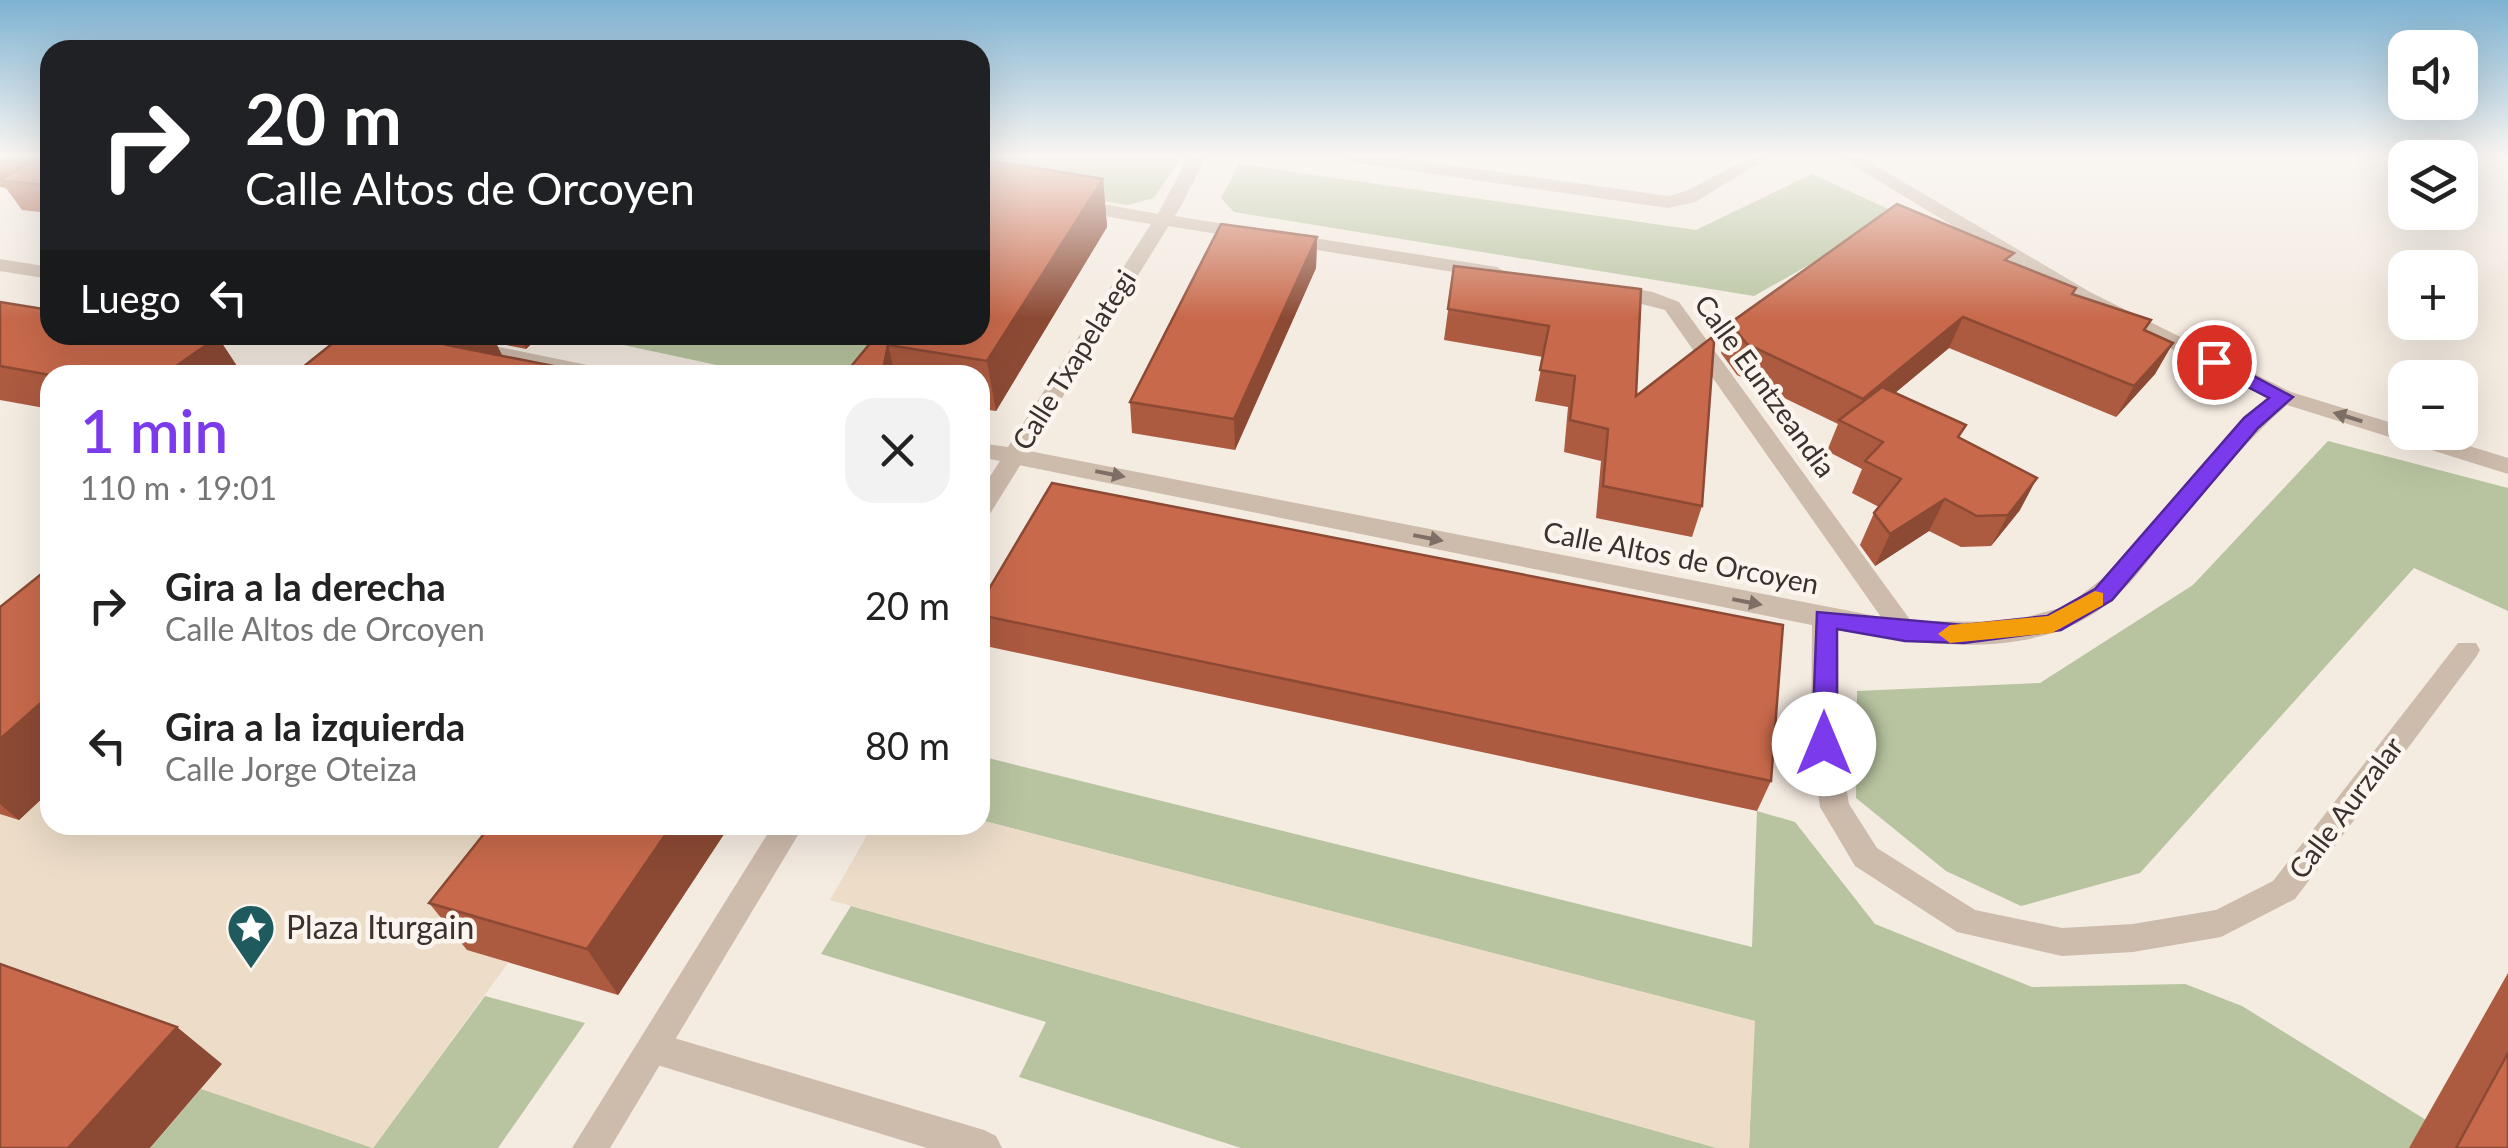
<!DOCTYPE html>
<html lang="es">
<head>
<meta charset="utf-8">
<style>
	body { margin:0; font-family:Lato,sans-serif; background:#f2f2f2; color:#222; height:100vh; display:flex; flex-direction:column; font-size:38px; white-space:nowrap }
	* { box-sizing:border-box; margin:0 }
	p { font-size:32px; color:#767676 }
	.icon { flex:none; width:55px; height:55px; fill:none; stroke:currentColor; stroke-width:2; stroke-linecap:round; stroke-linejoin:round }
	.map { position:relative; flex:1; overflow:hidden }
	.panel { position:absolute; left:40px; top:365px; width:950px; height:470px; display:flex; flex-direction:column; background:#fff; border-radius:30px; box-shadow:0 10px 40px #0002 }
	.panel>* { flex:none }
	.guide { position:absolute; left:40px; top:40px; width:950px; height:305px; border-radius:30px; box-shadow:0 10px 40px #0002; background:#202124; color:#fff; overflow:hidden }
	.controls { position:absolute; left:2388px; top:30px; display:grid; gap:20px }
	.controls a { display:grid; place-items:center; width:90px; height:90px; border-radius:20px; background:#fff; box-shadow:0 10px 40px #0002; font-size:50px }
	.pin { position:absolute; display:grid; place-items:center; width:85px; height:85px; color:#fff; margin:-42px; border:5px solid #fff; border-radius:50%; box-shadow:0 2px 10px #0007 }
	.me { position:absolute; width:110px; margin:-55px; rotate:0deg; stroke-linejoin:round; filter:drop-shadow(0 0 8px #0008) }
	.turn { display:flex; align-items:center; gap:35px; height:210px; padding:0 40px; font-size:45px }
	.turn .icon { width:130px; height:130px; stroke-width:2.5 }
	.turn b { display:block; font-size:70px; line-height:85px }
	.then { display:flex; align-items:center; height:95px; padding:0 40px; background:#0003; gap:20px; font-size:38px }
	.round { display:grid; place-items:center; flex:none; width:105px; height:105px; border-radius:30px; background:#f2f2f2 }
	.summary { display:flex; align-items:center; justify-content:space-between; height:170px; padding:0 40px }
	h1 { font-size:60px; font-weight:600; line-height:75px; color:#7c3aed }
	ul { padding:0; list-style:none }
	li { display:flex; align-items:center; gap:30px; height:140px; padding:0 40px }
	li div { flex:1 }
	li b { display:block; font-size:38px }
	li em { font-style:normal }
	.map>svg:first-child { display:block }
	.green { fill:#b8c4a0 }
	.plaza { fill:#ecdcc8 }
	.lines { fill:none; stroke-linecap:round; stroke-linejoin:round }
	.minor { fill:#cdbbac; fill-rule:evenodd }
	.tertiary { fill:#cdbbac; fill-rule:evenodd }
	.wall { fill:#ac5a40 }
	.shaded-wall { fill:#8c4a34 }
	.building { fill:#c8694b; stroke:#8c4a34; stroke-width:2.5 }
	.oneway { fill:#7d6f65 }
	.route { fill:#7c3aed; stroke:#51269a; stroke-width:2.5 }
	.slow { fill:#f59e0b }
	.labels { text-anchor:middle; stroke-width:9; stroke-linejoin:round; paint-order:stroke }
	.street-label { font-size:28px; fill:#3b302b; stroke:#fbf5ee }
	.near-poi-label { font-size:32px; fill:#3b302b; stroke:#fbf5ee; text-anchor:start }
</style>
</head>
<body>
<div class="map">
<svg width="2508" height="1148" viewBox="0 0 2508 1148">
	<rect width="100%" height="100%" fill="#f4ebe1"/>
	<path class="green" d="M980 157H1175L1178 163 1154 198 1128 205 980 181Z
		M1239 164 1696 230 1812 174 1899 214 1754 296 1234 212 1221 198Z
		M577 335H927L897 375H763Z
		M2328 441 2508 488V611L2414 568 2140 873 2021 906 1946 871 1856 798 1857 691 2040 683 2193 585Z
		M980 756 1752 947 1757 811 1795 822 1875 924 2032 987 2185 984 2242 1006 2426 1120 2410 1148H1749L1754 1021 980 820Z
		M851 906 1717 1148H1241L1019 1077 1046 1022 821 954Z
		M485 996 585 1023 498 1148H373Z
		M201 1089 213 1092 373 1148H150Z"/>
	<path class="plaza" d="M50 791V825H562L468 949 508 963 373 1148 201 1089 222 1064 0 986V814Z
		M980 820 1755 1021 1749 1148H1717L830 900 873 825H980Z"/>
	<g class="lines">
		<path class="minor" d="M1341 157H1390L1668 196C1705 189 1731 157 1770 157L1695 202 1668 208 1350 162Z
			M1839 157H1861L2090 292 2291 392 2405 427V432H2424L2508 458V474L2287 405C2240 446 2202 495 2163 542 2148 560 2135 579 2118 595 2044 664 1927 646 1838 630L1839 744 1849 804 1877 848 1975 910 2062 928 2133 924 2216 910 2273 881 2458 643H2476L2480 650 2476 657 2295 899 2221 937 2133 952 2062 956 1957 932 1855 866 1820 807 1811 744 1812 625 1014 464 1003 456 1014 448 1881 617 1665 310 1603 294V286L1610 284 1653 292 1679 302 1911 621 2008 622 2067 606 2107 575 2205 461 2268 398 2076 300Z
			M1162 214 1497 267 1507 273 1497 279 1155 224 1153 220Z
			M654 1032 984 1130 996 1136 1002 1148H927L654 1064 642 1059 637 1048 642 1037Z"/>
		<path class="tertiary" d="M1188 157H1206L1181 206 988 517 980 519V492L1000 461 980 457V443L1008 447 1151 224 1074 211 1065 205 1074 199 1158 214Z
			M0 259 50 267V279L0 271Z
			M400 335H440L602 368 613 375H570L410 341Z
			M773 825H804L610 1148H572Z"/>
	</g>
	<path class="wall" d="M0 157H50V213L22 210 6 188 0 187Z
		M1103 179 1107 227 996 411 980 409V375H844Z
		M1317 237 1316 268 1235 450 1132 433 1130 402Z
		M2009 262 2076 288 2073 294 2173 343 2155 374 2116 417 1949 348 1895 393 1960 438 2020 510 1991 546 1961 547 1929 531 1875 566 1860 545 1874 513 1879 507 1852 493 1862 469 1827 451 1838 424 1737 375 1721 353 1730 323Z
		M1454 266 1641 289 1636 396 1702 506 1692 537 1596 518 1601 461 1564 452 1568 407 1535 401 1543 357 1444 340Z
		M0 302 50 375V409L0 400Z
		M343 335H541L526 349 496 343 502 356Z
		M50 567V791L19 820 0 814V607Z
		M980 604 1771 781 1757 811 981 645Z
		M730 825 618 995 467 950 429 903Z
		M2508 973V1148H2409Z"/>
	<path class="shaded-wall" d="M1103 179 1107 227 996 411 987 361Z
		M1317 237 1316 268 1235 450 1234 419Z
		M1963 317 1949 348 1854 427 1852 426 1863 399Z
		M459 335H492L507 365 447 345Z
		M520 335H541L526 349Z
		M218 337 243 375H163Z
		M2173 343 2155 374 2116 417 2134 386Z
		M888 345 895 375H882Z
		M2037 478 2020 510 1991 546 2008 515Z
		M1945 499 1929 531 1875 566 1890 534Z
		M50 695V791L19 820 0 804V739Z
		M672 825H730L618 995 587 949Z
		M177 1027 222 1064 150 1148H68Z"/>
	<path class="building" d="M0 157H50V186L0 180 28 163 0 160Z
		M980 159 1103 179 987 361 888 345 882 375H844L877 335H980Z
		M1897 204 2014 253 2005 260 2076 288 2072 294 2151 320 2144 330 2173 343 2134 386 1963 317 1863 399 1747 344 1730 323Z
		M1221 224 1317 237 1234 419 1130 402Z
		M1454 266 1641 289 1636 396 1711 338 1714 342 1702 506 1603 486 1608 429 1570 420 1575 376 1540 370 1549 326 1448 309Z
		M0 302 50 310V335H203L218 337 163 375H50L0 366Z
		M343 335H459L447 345 599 375H293Z
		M1882 387 1966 425 1958 437 2037 478 2008 515 1977 516 1945 499 1890 534 1874 513 1901 479 1865 461 1883 442 1839 420Z
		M1052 483 1783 625 1771 781 980 615V604Z
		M50 567V695L0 739V607Z
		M491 825H672L587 949 429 903Z
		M0 964 177 1027 68 1148H0Z
		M2508 1053V1148H2456Z"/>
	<defs><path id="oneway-solid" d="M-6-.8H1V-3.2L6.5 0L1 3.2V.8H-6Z" transform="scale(2.5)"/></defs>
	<g class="oneway">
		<use href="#oneway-solid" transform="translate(2348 417) rotate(-163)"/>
		<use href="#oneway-solid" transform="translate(1110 474) rotate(11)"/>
		<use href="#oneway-solid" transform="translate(1428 538) rotate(11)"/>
		<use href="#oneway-solid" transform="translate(1747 602) rotate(11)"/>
	</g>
	<linearGradient id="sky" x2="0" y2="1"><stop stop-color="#7eb2d2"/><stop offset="0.49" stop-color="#faf6f2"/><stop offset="1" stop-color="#faf6f2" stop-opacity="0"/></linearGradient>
	<rect width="2508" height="318" fill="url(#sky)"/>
	<path class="route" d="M2207 358H2220L2293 397 2258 428 2112 600 2061 630 1964 643 1905 641 1837 629V744L1824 754 1816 751 1812 744 1817 612 1964 625 2047 616 2095 589 2244 418 2269 398 2207 366Z"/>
	<path class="slow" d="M2095 591 2103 593V605L2052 633 1950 643 1938 634 1950 625 2048 616Z"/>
	<defs>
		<g id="sight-pin" transform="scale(2.5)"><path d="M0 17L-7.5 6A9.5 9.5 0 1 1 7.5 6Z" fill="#1f5a5e" stroke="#fbf5ee"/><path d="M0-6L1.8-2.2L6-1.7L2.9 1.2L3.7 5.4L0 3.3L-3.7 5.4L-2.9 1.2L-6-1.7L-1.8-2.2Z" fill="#fff"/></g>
	</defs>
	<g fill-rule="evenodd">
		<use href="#sight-pin" x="251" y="928"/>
	</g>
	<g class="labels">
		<g class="street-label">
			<text transform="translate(1074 360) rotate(-58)" y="10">Calle Txapelategi</text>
			<text transform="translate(1765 386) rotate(54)" y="10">Calle Euntzeandia</text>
			<text transform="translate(1681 558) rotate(11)" y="10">Calle Altos de Orcoyen</text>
			<text transform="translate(2346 808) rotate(-53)" y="10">Calle Aurzalar</text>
		</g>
		<g class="near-poi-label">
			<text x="286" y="939">Plaza Iturgain</text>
		</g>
	</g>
</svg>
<div class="controls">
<a><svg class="icon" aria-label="sound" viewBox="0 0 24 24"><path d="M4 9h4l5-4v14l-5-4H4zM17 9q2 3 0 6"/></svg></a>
<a><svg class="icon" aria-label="layers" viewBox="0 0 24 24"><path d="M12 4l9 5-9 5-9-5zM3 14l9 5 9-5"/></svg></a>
<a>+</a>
<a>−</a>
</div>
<div class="pin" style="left:2214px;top:362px;background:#d93025"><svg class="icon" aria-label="arrive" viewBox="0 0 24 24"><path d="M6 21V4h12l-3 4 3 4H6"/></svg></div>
<svg class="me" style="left:1824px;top:744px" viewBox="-20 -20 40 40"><circle r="19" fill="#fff"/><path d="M0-13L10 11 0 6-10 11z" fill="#7c3aed"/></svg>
<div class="guide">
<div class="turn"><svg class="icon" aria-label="right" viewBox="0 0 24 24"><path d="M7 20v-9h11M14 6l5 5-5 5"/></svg><div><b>20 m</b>Calle Altos de Orcoyen</div></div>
<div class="then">Luego<svg class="icon" aria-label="left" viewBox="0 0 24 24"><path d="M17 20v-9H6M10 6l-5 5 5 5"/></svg></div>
</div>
<section class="panel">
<div class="summary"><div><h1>1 min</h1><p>110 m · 19:01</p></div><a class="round"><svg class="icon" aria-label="close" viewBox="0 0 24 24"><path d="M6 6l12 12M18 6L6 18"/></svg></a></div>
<ul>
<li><svg class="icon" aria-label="right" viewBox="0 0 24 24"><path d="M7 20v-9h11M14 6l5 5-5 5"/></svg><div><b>Gira a la derecha</b><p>Calle Altos de Orcoyen</p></div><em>20 m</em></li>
<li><svg class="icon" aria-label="left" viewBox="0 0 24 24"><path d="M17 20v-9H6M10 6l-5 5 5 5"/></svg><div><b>Gira a la izquierda</b><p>Calle Jorge Oteiza</p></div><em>80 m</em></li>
</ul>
</section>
</div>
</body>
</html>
